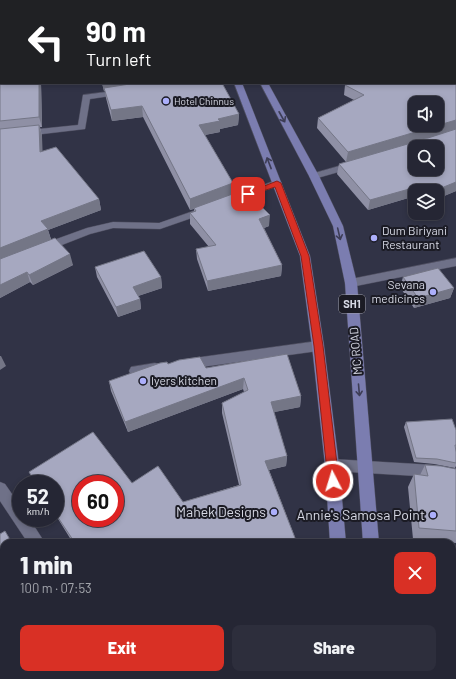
<!DOCTYPE html>
<html lang="en">
<head>
<meta charset="utf-8">
<style>
	body { margin:0; font-family:Barlow,sans-serif; background:#2d2e3c; color:#f1f3f6; height:100vh; display:flex; flex-direction:column; font-size:15px; white-space:nowrap }
	* { box-sizing:border-box; margin:0 }
	p { font-size:13px; color:#a3a5ac }
	.icon { flex:none; width:22px; height:22px; fill:none; stroke:currentColor; stroke-width:2; stroke-linecap:round; stroke-linejoin:round }
	.map { position:relative; flex:1; overflow:hidden }
	.details { position:absolute; left:0px; top:539px; width:456px; height:140px; display:flex; flex-direction:column; background:#252634; border-radius:12px 12px 0 0; box-shadow:0 2px 6px #0003,0 0 0 1px #42434f }
	.details>* { flex:none }
	.banner { position:absolute; left:0px; top:0px; width:456px; height:84px; box-shadow:0 2px 6px #0003,0 0 0 1px #42434f; background:#202124; color:#fff; overflow:hidden }
	.fabs { position:absolute; left:408px; top:96px; display:grid; gap:8px }
	.fabs a { display:grid; place-items:center; width:36px; height:36px; border-radius:8px; background:#252634; box-shadow:0 2px 6px #0003,0 0 0 1px #42434f; font-size:20px }
	.speed { position:absolute; left:12px; top:475px; display:flex; gap:8px; font-size:20px; font-weight:700; text-align:center }
	.speed>* { display:grid; place-content:center; width:52px; height:52px; border-radius:50%; background:#252634; box-shadow:0 2px 6px #0003,0 0 0 1px #42434f; line-height:1 }
	.speed small { font-size:10px; font-weight:400 }
	.speed .limit { border:6px solid #d22; background:#fff; color:#111 }
	.pin { position:absolute; display:grid; place-items:center; width:34px; height:34px; color:#fff; margin:-17px; border-radius:8px; box-shadow:0 2px 6px #0006 }
	.me { position:absolute; width:44px; margin:-22px; rotate:355deg; stroke-linejoin:round; filter:drop-shadow(0 0 3px #0008) }
	.turn { display:flex; align-items:center; gap:14px; height:84px; padding:0 20px; font-size:18px }
	.turn .icon { width:52px; height:52px; stroke-width:2.5 }
	.turn b { display:block; font-size:28px; line-height:34px }
	.round { display:grid; place-items:center; flex:none; width:42px; height:42px; border-radius:8px; background:#2d2e3c }
	.headline { display:flex; align-items:center; justify-content:space-between; height:68px; padding:0 20px }
	h1 { font-size:24px; font-weight:800; line-height:30px }
	.cta { display:flex; gap:8px; margin-top:auto; padding:8px 20px }
	.cta a { flex:1; height:46px; border-radius:8px; background:#d93025; color:#fff; font-size:16px; font-weight:800; line-height:46px; text-align:center }
	.cta a+a { background:#2d2e3c; color:#f1f3f6 }
	.map>svg:first-child { display:block }
	.lines { fill:none; stroke-linecap:round; stroke-linejoin:round }
	.minor-casing { stroke:#4f4f60; stroke-width:1 }
	.primary-casing { stroke:#4f4f60; stroke-width:1 }
	.minor { fill:#6f7188; fill-rule:evenodd }
	.primary { fill:#7b7db0; fill-rule:evenodd }
	.wall { fill:#8f90a5; fill-rule:evenodd }
	.shaded-wall { fill:#747686 }
	.building { fill:#a6a8c0; stroke:#747686; fill-rule:evenodd }
	.oneway { stroke:#3d3d55 }
	.route { fill:#d93025; stroke:#8d1f18 }
	.poi-dot { fill:#acaffb; stroke:#1b1b24; stroke-width:1.5 }
	.labels { text-anchor:middle; stroke-width:4; stroke-linejoin:round; paint-order:stroke }
	.far-poi-label { font-size:10px; fill:#d7d9e5; stroke:#1b1b24; text-anchor:start }
	.shield { fill:#1b1b24; stroke:#9fa0ab; stroke-width:1 }
	.shield-label { font-size:11px; font-weight:bold; fill:#d7d9e5 }
	.poi-label { font-size:12px; fill:#d7d9e5; stroke:#1b1b24; text-anchor:start }
	.street-label { font-size:12px; fill:#d7d9e5; stroke:#1b1b24 }
	.near-poi-label { font-size:14px; fill:#d7d9e5; stroke:#1b1b24; text-anchor:end }
</style>
</head>
<body>
<div class="map">
<svg width="456" height="679" viewBox="0 0 456 679">
	<rect width="100%" height="100%" fill="#313346"/>
	<g class="lines">
		<g class="minor-casing">
			<path id="minor" d="M121 90H124V94L90 99 85 129 0 139V133L78 125 83 95Z
				M353 162 356 163 358 165 356 167 314 179 309 176 311 174Z
				M277 180 282 183 280 185 236 201 233 202 228 199 230 197Z
				M205 207 210 210 209 212 160 229 113 228 90 234 44 252 40 251 39 248 40 245 87 228 113 222 159 223Z
				M456 258V266L351 287 347 286 345 283 347 280 351 279Z
				M318 341 322 343 324 346 322 349 318 351 187 369 183 368 181 364 183 360 187 359Z
				M155 363 159 364 161 368 159 372 135 376 131 375 129 371 131 367Z
				M332 459 434 465 456 470V482L434 477 332 471 327 469 325 465 327 461Z
				M0 482 5 484 21 507V518H29L45 543H28L0 501Z
				M4 591V608L0 610V593Z"/>
		</g>
		<g class="primary-casing">
			<path id="primary" d="M201 0H208V1H201Z
				M217 0H229V1H217Z
				M234 83H242L310 256 324 346 339 465 346 543H330L325 465 312 346 300 256Z
				M260 83H268L319 176 343 226 357 283 379 543H363L345 283 333 226 309 176Z
				M340 675H358L359 679H341Z
				M372 675H390V679H372Z"/>
		</g>
		<use href="#minor" class="minor"/>
		<use href="#primary" class="primary"/>
	</g>
	<path class="wall" d="M279 0H456V32L455 31V1H279Z
		M0 60 1 83H41L42 127H40L42 136V152L99 199 101 210 48 230 51 239 73 265 33 285 30 282 0 298Z
		M456 77V191L437 199V191H415V196L368 210 337 174 339 164 346 162 317 128 318 118 354 100 344 95 345 85 455 83ZM443 133 428 138H426Z
		M102 83H222L239 114 238 125 220 129V132L205 135 233 183V193L240 194 269 226 264 228 282 265 281 276 208 291 197 259 196 249 209 247 190 224V213L194 212V209L190 210 143 117 112 121 106 98 105 91H104Z
		M95 267 161 277 162 288 138 296 140 299 141 309 118 317 97 277Z
		M403 277 454 288 450 298 414 308 400 287Z
		M287 354 301 396 300 407 274 412 287 456 286 466 269 470 297 543H73L55 514V484H36L29 472 132 483 183 502 239 485 222 413V403L244 392 243 389 128 432 111 391 109 381 168 364 206 368Z
		M406 422 456 430V466L455 468 434 464 414 462 404 427Z
		M425 465 456 469V543L413 539 408 487 414 474 420 475Z"/>
	<path class="shaded-wall" d="M39 83H41L42 127 39 117Z
		M102 83H159L104 88 105 91H104Z
		M142 106 143 117 112 121 111 110Z
		M239 114 238 125 220 129V132L199 136V125L218 119Z
		M456 120V130L346 162 348 152Z
		M39 125 42 136 43 163 40 152Z
		M456 182V191L437 199V191H434Z
		M233 183V194L190 210V199Z
		M420 186 419 191H415V196L368 210 370 200Z
		M99 199 101 210 48 230 51 240 0 260V248L41 221Z
		M270 215 269 226 259 230V219Z
		M70 254 73 265 33 285 29 275Z
		M282 265 281 276 208 291 207 281Z
		M27 272 30 282 0 298V285Z
		M161 277 162 288 135 297 133 287Z
		M454 288 450 298 414 308 418 298Z
		M140 299 141 309 118 317 116 307Z
		M0 356H1L6 366 0 370Z
		M244 378 243 389 128 432 125 422Z
		M301 396 300 407 270 413 271 402Z
		M287 456 286 466 264 471 265 461Z
		M4 568V579L0 582V571Z"/>
	<path class="building" d="M31 0H171L172 1H31Z
		M287 0H456V21H455V1H285Z
		M0 60H1V83H39V117L0 121Z
		M455 77H456V120L348 152 318 118 364 95 345 85 350 83H455ZM415 103H437V125H415Z
		M136 83H222L239 114 218 119 220 121 199 125 233 183 190 199 142 106 111 110 104 88Z
		M39 125 40 152 56 147 99 199 41 221 48 229 0 248V129Z
		M456 129V182L434 191H426L420 186 370 200 339 164 418 141 419 139 428 138ZM415 147H437V169H415Z
		M238 192 240 194 247 192 270 215 259 219 282 265 207 281 196 249 216 245 190 213 196 211 194 208Z
		M55 238 70 254 29 275 27 272 0 285V259Z
		M144 251 161 277 133 287 140 299 116 307 95 267Z
		M438 268 454 288 418 298 403 277Z
		M287 354 301 396 271 402 287 456 265 461 297 543H75L55 513V484H37L29 472 93 432 132 483 158 466 183 502 241 485 222 403 248 390 244 378 125 422 109 381 160 363 167 362 168 364 179 360 200 357 206 368ZM81 484H115V518H81Z
		M452 419 456 430V445H455L456 452V463L437 459 416 458 406 422Z
		M425 465 441 466 456 469V531L419 528 414 474 428 476Z
		M5 531 12 543H4V568L0 571V534Z
		M206 675H291V679H205Z"/>
	<defs><path id="oneway-shaft" d="M-6 0H5M1.5-3L5.5 0L1.5 3" fill="none" stroke-width="1.6" stroke-linecap="round" stroke-linejoin="round"/></defs>
	<g class="oneway">
		<use href="#oneway-shaft" transform="translate(282 117) rotate(61)"/>
		<use href="#oneway-shaft" transform="translate(269 163) rotate(-111)"/>
		<use href="#oneway-shaft" transform="translate(339 234) rotate(77)"/>
		<use href="#oneway-shaft" transform="translate(359 390) rotate(85)"/>
	</g>
	<path class="route" d="M277 181 281 183 309 256 323 346 339 481 337 484 333 486 329 484 328 481 314 346 301 256 275 187 248 196 244 194Z"/>
	<g class="poi-dot">
		<circle cx="166" cy="101" r="4"/>
		<circle cx="374" cy="238" r="4"/>
		<circle cx="433" cy="292" r="4"/>
		<circle cx="143" cy="381" r="4"/>
		<circle cx="274" cy="512" r="4"/>
		<circle cx="433" cy="515" r="4"/>
	</g>
	<g class="labels">
		<g class="far-poi-label">
			<text x="174" y="105">Hotel Chinnus</text>
		</g>
		<rect class="shield" x="339" y="295" width="26" height="18" rx="3"/>
		<g class="shield-label">
			<text x="352" y="308">SH1</text>
		</g>
		<g class="poi-label">
			<text x="382" y="235">Dum Biriyani<tspan x="382" dy="14">Restaurant</tspan></text>
			<text x="425" y="289" text-anchor="end">Sevana<tspan x="425" dy="14">medicines</tspan></text>
			<text x="151" y="385">Iyers kitchen</text>
		</g>
		<g class="street-label">
			<text transform="translate(356 351) rotate(-95)" y="4">MC ROAD</text>
		</g>
		<g class="near-poi-label">
			<text x="266" y="517">Mahek Designs</text>
			<text x="425" y="520">Annie's Samosa Point</text>
		</g>
	</g>
</svg>
<div class="fabs">
<a><svg class="icon" aria-label="sound" viewBox="0 0 24 24"><path d="M4 9h4l5-4v14l-5-4H4zM17 9q2 3 0 6"/></svg></a>
<a><svg class="icon" aria-label="search" viewBox="0 0 24 24"><circle cx="10" cy="10" r="6"/><path d="M15 15l6 6"/></svg></a>
<a><svg class="icon" aria-label="layers" viewBox="0 0 24 24"><path d="M12 4l9 5-9 5-9-5zM3 14l9 5 9-5"/></svg></a>
</div>
<div class="speed"><div>52<small>km/h</small></div><div class="limit">60</div></div>
<div class="pin" style="left:248px;top:194px;background:#d93025"><svg class="icon" aria-label="arrive" viewBox="0 0 24 24"><path d="M6 21V4h12l-3 4 3 4H6"/></svg></div>
<svg class="me" style="left:333px;top:481px" viewBox="-20 -20 40 40"><circle r="17" fill="#d93025" stroke="#fff" stroke-width="3"/><path d="M0-11L8 9 0 5-8 9z" fill="#fff"/></svg>
<div class="banner">
<div class="turn"><svg class="icon" aria-label="left" viewBox="0 0 24 24"><path d="M17 20v-9H6M10 6l-5 5 5 5"/></svg><div><b>90 m</b>Turn left</div></div>
</div>
<section class="details">
<div class="headline"><div><h1>1 min</h1><p>100 m · 07:53</p></div><a class="round" style="background:#d93025;color:#fff"><svg class="icon" aria-label="close" viewBox="0 0 24 24"><path d="M6 6l12 12M18 6L6 18"/></svg></a></div>
<div class="cta"><a>Exit</a><a>Share</a></div>
</section>
</div>
</body>
</html>
